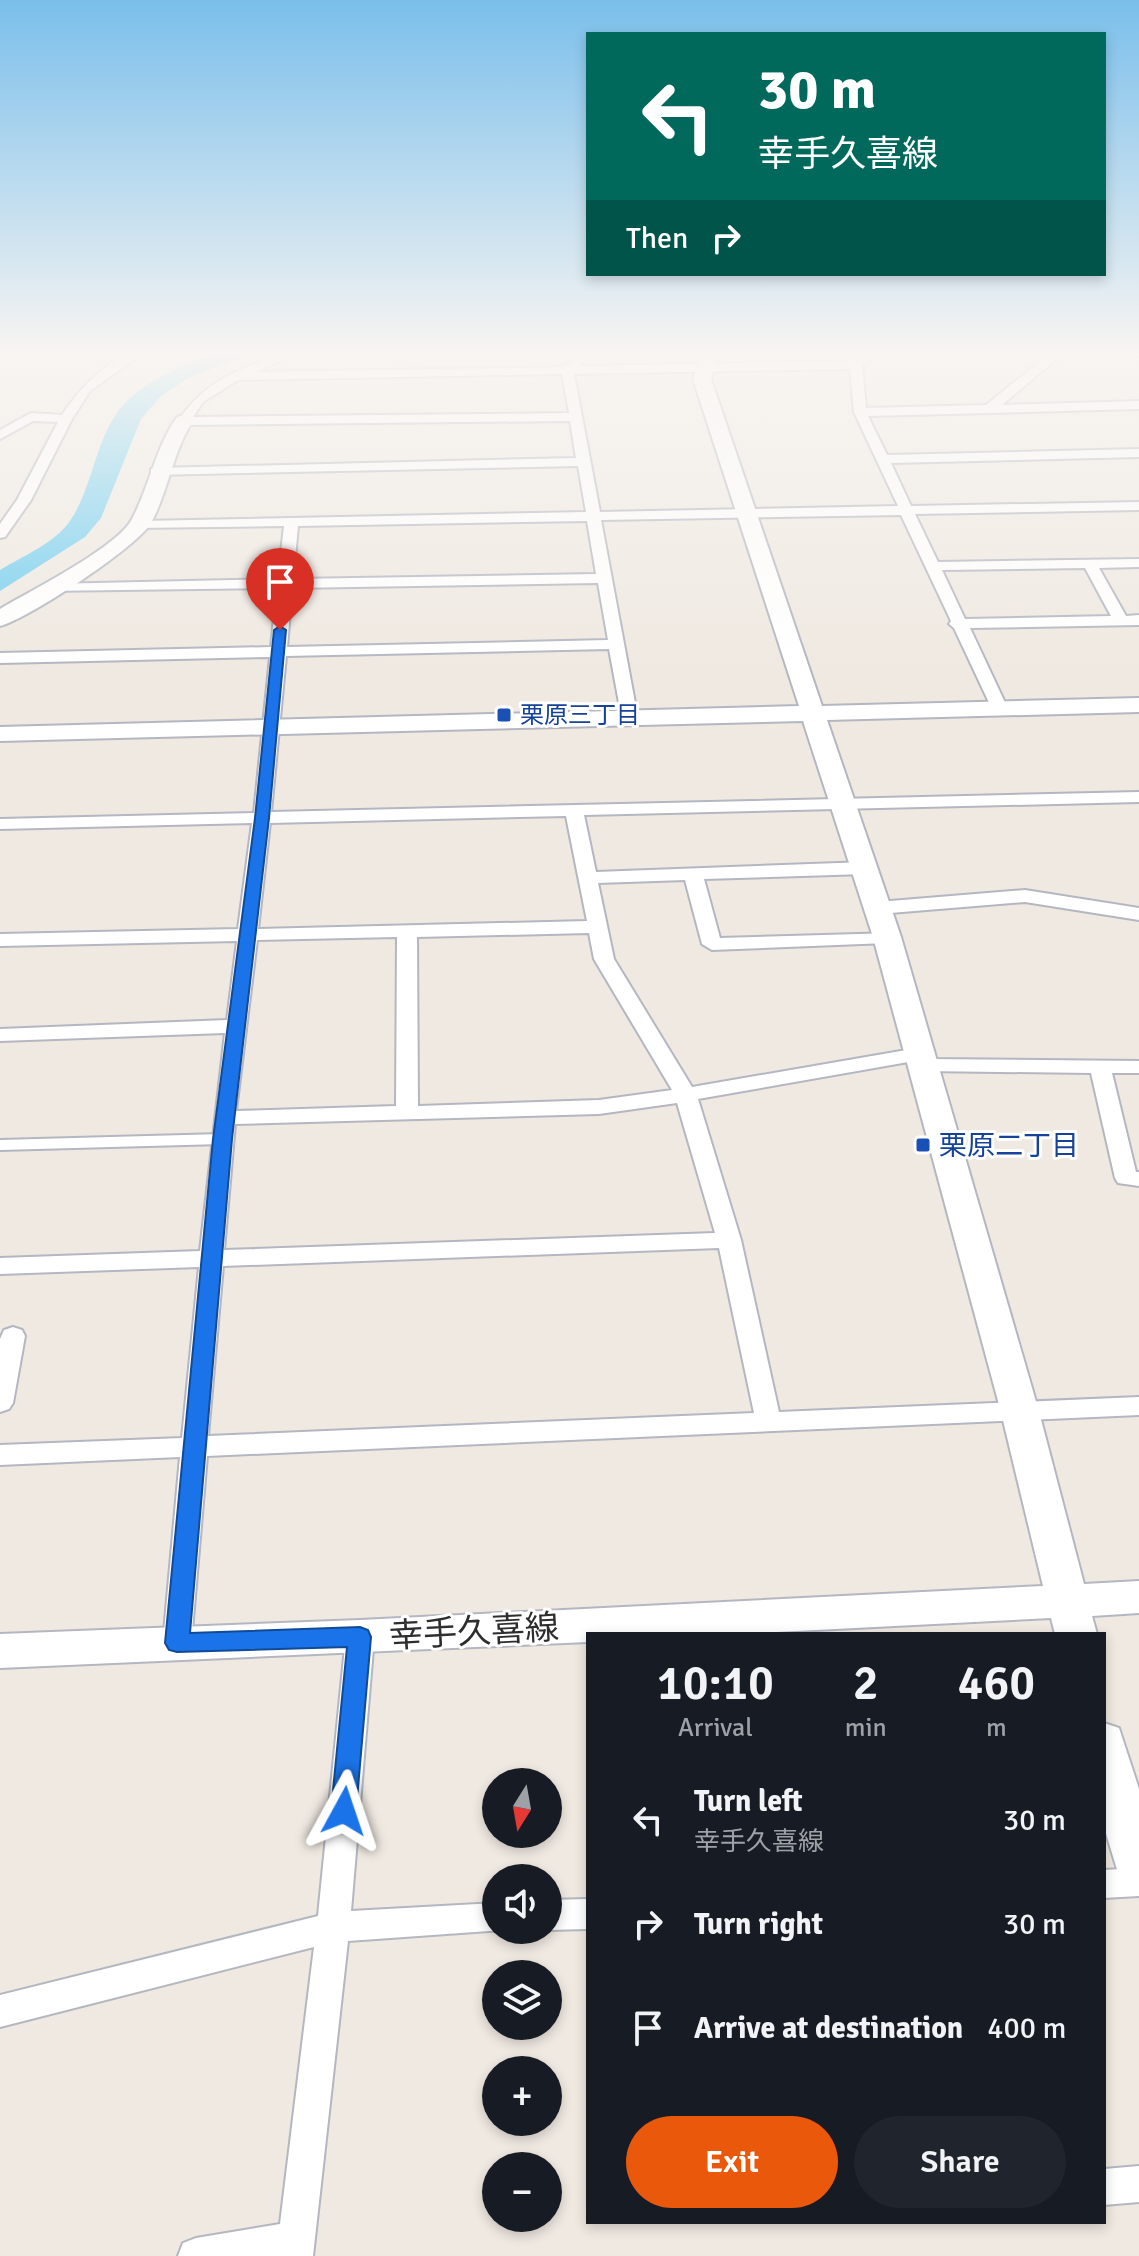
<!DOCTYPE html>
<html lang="en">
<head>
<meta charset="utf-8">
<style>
	body { margin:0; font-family:Signika,"Noto Sans JP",sans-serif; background:#20242c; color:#f1f3f6; height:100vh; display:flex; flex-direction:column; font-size:30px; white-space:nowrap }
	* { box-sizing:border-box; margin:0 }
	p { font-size:26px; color:#9ea1a6 }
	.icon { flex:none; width:44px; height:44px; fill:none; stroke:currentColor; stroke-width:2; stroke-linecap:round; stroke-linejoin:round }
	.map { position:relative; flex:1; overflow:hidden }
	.sheet { position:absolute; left:586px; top:1632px; width:520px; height:592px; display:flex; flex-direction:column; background:#171b24; border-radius:0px; box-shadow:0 4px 12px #0003 }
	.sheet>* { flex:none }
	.guide { position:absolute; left:586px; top:32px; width:520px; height:244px; border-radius:0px; box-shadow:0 4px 12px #0003; background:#00695c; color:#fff; overflow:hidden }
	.needle { width:52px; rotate:191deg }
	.buttons { position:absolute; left:482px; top:1768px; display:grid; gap:16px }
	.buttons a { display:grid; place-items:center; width:80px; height:80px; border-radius:50%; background:#171b24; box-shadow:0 4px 12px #0003; font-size:40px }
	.pin { position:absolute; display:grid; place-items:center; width:68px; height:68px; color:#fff; margin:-82px -34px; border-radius:50% 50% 50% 0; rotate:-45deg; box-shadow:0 0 8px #0007 }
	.pin .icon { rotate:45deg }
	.me { position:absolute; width:88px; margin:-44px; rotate:5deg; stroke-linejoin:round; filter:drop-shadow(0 0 6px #0008) }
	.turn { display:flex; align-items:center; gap:28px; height:168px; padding:0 40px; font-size:36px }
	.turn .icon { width:104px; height:104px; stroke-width:2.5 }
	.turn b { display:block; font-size:56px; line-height:68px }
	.then { display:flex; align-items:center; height:76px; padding:0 40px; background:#0003; gap:16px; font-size:30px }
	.eta { display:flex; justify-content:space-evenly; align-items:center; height:136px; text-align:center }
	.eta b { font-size:48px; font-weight:600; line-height:56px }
	.cta { display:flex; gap:16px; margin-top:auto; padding:16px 40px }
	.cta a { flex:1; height:92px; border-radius:48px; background:#ea580c; color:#fff; font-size:32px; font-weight:600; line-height:92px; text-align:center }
	.cta a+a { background:#20242c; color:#f1f3f6 }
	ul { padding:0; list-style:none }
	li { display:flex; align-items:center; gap:24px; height:104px; padding:0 40px }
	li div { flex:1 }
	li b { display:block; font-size:30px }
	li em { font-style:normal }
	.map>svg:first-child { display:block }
	.water { fill:#75cff0 }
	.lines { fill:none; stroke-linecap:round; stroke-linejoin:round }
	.lane-far1-casing { stroke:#b4b7c1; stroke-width:9 }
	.lane-casing { stroke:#b4b7c1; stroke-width:14 }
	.street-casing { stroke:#b4b7c1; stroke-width:4 }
	.secondary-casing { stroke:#b4b7c1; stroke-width:4 }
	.lane-far1 { stroke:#fff; stroke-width:7 }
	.lane { stroke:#fff; stroke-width:10 }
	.street { fill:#fff; fill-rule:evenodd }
	.secondary { fill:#fff; fill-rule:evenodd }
	.route { fill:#1a73e8; stroke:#114b97; stroke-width:2 }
	.transit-dot { fill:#1a4fb4; stroke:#fff; stroke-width:3 }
	.labels { text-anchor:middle; stroke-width:6; stroke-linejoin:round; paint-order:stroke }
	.far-transit-label { font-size:24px; fill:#164399; stroke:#fff; text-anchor:start }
	.transit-label { font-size:28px; fill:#164399; stroke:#fff; text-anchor:start }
	.near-street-label { font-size:34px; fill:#2e2e2e; stroke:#fff }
</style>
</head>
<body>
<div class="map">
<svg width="1139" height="2256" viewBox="0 0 1139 2256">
	<rect width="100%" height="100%" fill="#efe9e1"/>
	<path class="water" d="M226 350H258L188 378 160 397 141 419 101 518 85 537 0 591V570C23 556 55 543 70 521 94 486 95 436 124 404 151 376 191 363 226 350Z"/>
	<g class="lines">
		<g class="lane-far1-casing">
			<path id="lane-far1" d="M48 350 60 354"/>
		</g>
		<g class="lane-casing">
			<path id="lane" d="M0 1145 222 1139"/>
		</g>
		<g class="street-casing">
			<path id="street" d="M138 350H155L135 359 90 391 72 419 31 500 5 537 0 538V524L17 500 58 422 33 421 0 439V430L31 413 62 415C81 387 106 361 138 350Z
				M289 350H304L255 372 564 367 585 350H598L579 366 853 361 871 350H884L862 366 866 408 986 405 1054 350H1067L1002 405 1139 401V409L868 416 887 455 1139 449V457L891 463 911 506 1139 502V510L915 514 938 562 1139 559V567L1099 568 1126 616 1139 615V625L970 628 1008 709 1006 712H994L992 709 954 628 949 624 951 621 901 515 601 520 638 719 636 723H624L622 719 609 649 286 656 271 812 1139 792V802L584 815 596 872 866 862 875 868 866 874 704 879 720 938 894 933 897 937 887 943 712 950 702 944 685 880 598 883 614 959 692 1087 918 1048 929 1054 925 1059 1139 1061V1073H1112L1136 1172H1139V1186L1118 1183 1115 1178 1091 1073 922 1071 915 1069 911 1065 914 1061 698 1099 741 1240 779 1412 1139 1397V1415L207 1456 191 1643 187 1651 177 1655 167 1651 163 1643 180 1457 0 1465V1445L182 1438 199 1267 0 1274V1258L200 1251 225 1033 0 1041V1029L227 1020 237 941 0 946V934L238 929 252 823 0 829V819L254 813 270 657 0 663V653L271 647 277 588 44 591V585L49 584 278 579 284 526 135 528V522L140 521 586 512 578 466 151 475V469L156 468 576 458 570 421 184 425 178 421C208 377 242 369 289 350ZM850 369 854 412 898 506 600 512 574 374ZM562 374 569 413 193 417 203 402 238 380ZM587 521 596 574 293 579 298 526ZM1085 568 1111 616 965 619 942 570ZM598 583 608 640 287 647 292 588ZM566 816 587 921 258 929 270 823ZM589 933 594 959 672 1090 599 1100 418 1106 417 937ZM397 937 396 1106 236 1111 257 940ZM677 1103 715 1233 224 1250 235 1124 599 1114ZM719 1248 754 1413 208 1436 223 1266Z
				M1025 890 1139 908V920L1025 902 878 914 868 908 878 902Z
				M13 1327 22 1330 25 1336 13 1403 9 1409 0 1412V1339L4 1330Z
				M360 1625 370 1629 374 1637 351 1911 496 1903V1930H503L348 1941 313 2256H178L183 2243 196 2238 280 2224 314 1947 0 2027V1995L318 1916 346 1637 350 1629Z
				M1139 1868V1896L1104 1898V1870Z
				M588 1899V1929L548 1930V1900Z
				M1139 2166V2202L1104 2205V2169Z"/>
		</g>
		<g class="secondary-casing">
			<path id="secondary" d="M702 350H719L711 379 822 706 1139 698V712L827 720 901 937 1039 1412 1084 1584 1139 1581V1613L1092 1616 1097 1634H1055L1051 1618 739 1634H588V1642L0 1668V1634L360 1620 1043 1586 1001 1412 873 937 803 721 0 741V727L799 706 693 379Z
				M1114 350H1139V357L1116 354Z
				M184 415 193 421C172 453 169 490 151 523 137 547 28 619 0 626V609C30 591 118 547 132 519 150 485 155 449 177 417Z
				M1104 1723 1119 1728 1139 1789V1895L1123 1889 1104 1827Z"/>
		</g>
		<use href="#lane-far1" class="lane-far1"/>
		<use href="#lane" class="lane"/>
		<use href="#street" class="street"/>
		<use href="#secondary" class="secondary"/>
	</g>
	<linearGradient id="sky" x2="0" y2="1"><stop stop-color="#7abfeb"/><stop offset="0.53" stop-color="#f8f5f2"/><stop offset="1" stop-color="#f8f5f2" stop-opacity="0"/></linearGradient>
	<rect width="1139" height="666" fill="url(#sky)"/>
	<path class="route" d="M280 626 286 630 269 818 232 1139 190 1633 360 1627 368 1630 371 1637 356 1811 353 1819 344 1823 335 1819 331 1811 347 1647 177 1652 169 1650 165 1643 213 1139 255 818 274 630Z"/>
	<g class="transit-dot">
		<rect x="496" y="707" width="16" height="16" rx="4"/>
		<rect x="915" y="1137" width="16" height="16" rx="4"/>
	</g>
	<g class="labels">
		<g class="far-transit-label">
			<text x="520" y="723">栗原三丁目</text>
		</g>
		<g class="transit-label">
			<text x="939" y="1155">栗原二丁目</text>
		</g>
		<g class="near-street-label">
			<text transform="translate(474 1631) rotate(-3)" y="12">幸手久喜線</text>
		</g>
	</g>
</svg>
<div class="buttons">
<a><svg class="needle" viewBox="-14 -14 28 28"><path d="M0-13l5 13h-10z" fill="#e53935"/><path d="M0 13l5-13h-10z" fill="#9ea1a6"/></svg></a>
<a><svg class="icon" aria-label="sound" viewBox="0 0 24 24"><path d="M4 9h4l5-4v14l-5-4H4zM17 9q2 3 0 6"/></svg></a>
<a><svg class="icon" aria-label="layers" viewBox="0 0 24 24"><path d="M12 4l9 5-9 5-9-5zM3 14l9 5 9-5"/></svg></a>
<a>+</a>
<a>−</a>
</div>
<div class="pin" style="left:280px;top:630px;background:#d93025"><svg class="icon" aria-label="arrive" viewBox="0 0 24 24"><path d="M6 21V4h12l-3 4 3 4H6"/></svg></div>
<svg class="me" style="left:344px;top:1811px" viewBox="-20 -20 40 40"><path d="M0-17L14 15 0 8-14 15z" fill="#1a73e8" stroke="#fff" stroke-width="4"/></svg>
<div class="guide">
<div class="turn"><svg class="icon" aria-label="left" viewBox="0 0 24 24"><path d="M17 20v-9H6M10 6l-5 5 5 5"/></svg><div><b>30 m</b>幸手久喜線</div></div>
<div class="then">Then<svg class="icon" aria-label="right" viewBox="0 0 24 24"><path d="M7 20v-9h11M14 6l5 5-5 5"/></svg></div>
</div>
<section class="sheet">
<div class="eta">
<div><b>10:10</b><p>Arrival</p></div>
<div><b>2</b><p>min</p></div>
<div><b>460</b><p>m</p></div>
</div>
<ul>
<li><svg class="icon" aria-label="left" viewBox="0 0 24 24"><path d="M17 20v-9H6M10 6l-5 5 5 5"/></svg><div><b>Turn left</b><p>幸手久喜線</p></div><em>30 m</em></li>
<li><svg class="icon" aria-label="right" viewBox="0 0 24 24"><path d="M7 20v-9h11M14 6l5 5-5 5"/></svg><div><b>Turn right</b></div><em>30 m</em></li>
<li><svg class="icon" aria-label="arrive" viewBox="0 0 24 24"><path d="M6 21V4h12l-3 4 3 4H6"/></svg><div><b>Arrive at destination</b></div><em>400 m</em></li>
</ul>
<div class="cta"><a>Exit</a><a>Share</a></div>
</section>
</div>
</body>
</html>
